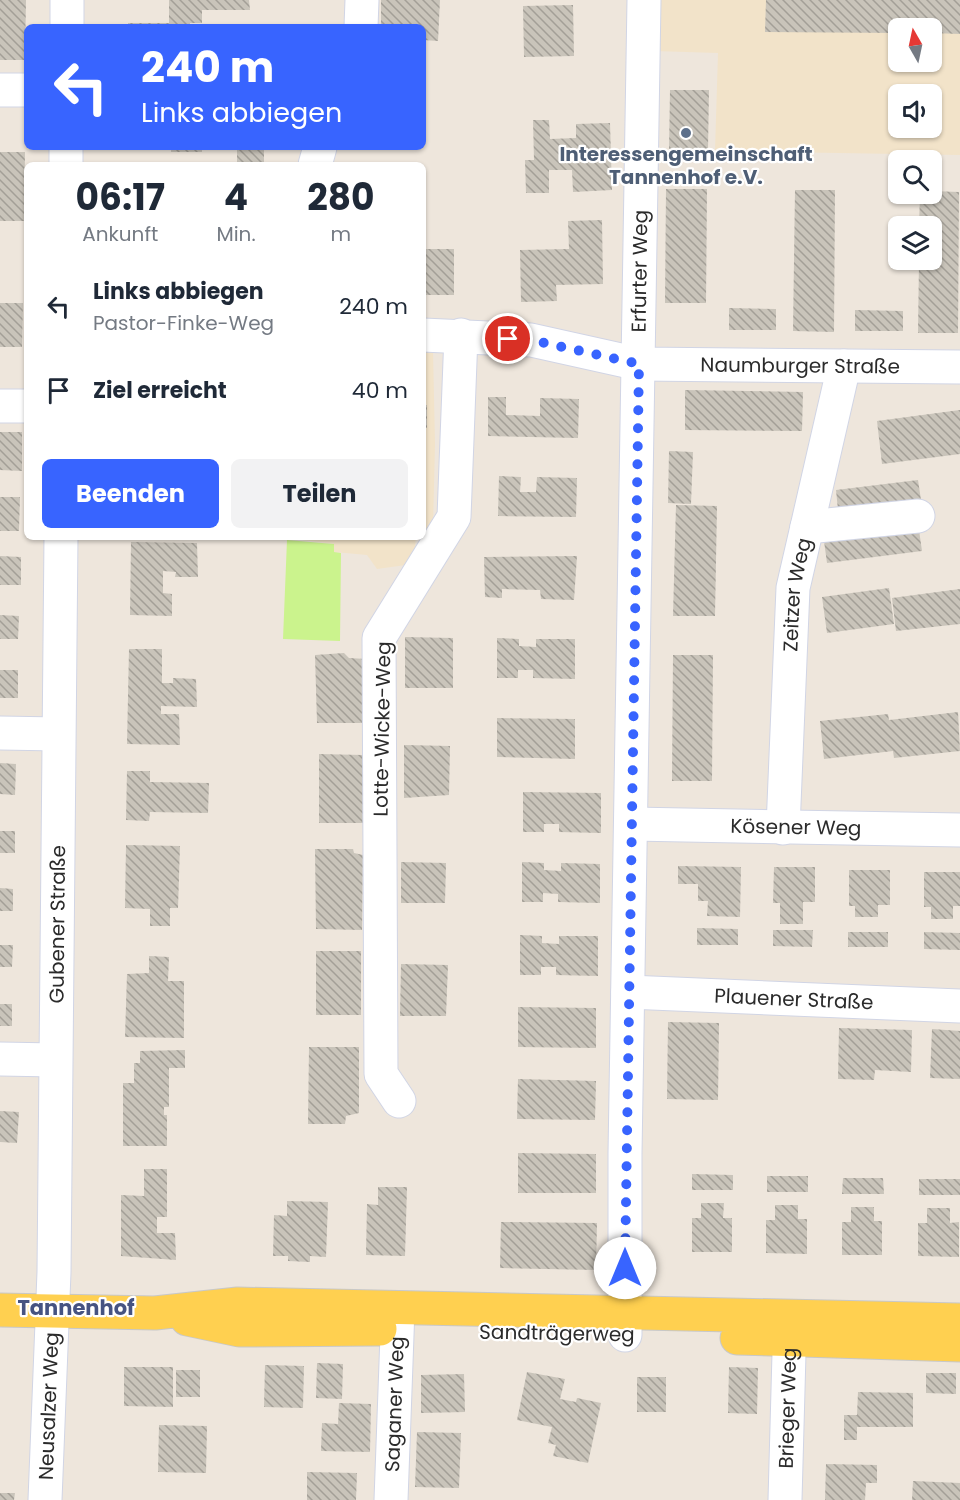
<!DOCTYPE html>
<html lang="de">
<head>
<meta charset="utf-8">
<style>
	body { margin:0; font-family:Poppins,sans-serif; background:#f2f2f3; color:#1f2937; height:100vh; display:flex; flex-direction:column; font-size:22px; white-space:nowrap }
	* { box-sizing:border-box; margin:0 }
	p { font-size:20px; color:#747a83 }
	.icon { flex:none; width:33px; height:33px; fill:none; stroke:currentColor; stroke-width:2; stroke-linecap:round; stroke-linejoin:round }
	.map { position:relative; flex:1; overflow:hidden }
	.sheet { position:absolute; left:24px; top:162px; width:402px; height:378px; display:flex; flex-direction:column; background:#fff; border-radius:9px; box-shadow:0 2px 4px #0004 }
	.sheet>* { flex:none }
	.banner { position:absolute; left:24px; top:24px; width:402px; height:126px; border-radius:9px; box-shadow:0 2px 4px #0004; background:#3864ff; color:#fff; overflow:hidden }
	.needle { width:39px; rotate:351deg }
	.controls { position:absolute; left:888px; top:18px; display:grid; gap:12px }
	.controls a { display:grid; place-items:center; width:54px; height:54px; border-radius:9px; background:#fff; box-shadow:0 2px 4px #0004; font-size:30px }
	.pin { position:absolute; display:grid; place-items:center; width:51px; height:51px; color:#fff; margin:-26px; border:3px solid #fff; border-radius:50%; box-shadow:0 2px 6px #0007 }
	.me { position:absolute; width:66px; margin:-33px; rotate:0deg; stroke-linejoin:round; filter:drop-shadow(0 0 4px #0008) }
	.turn { display:flex; align-items:center; gap:21px; height:126px; padding:0 18px; font-size:27px }
	.turn .icon { width:78px; height:78px; stroke-width:2.5 }
	.turn b { display:block; font-size:42px; line-height:51px }
	.eta { display:flex; justify-content:space-evenly; align-items:center; height:102px; text-align:center }
	.eta b { font-size:36px; font-weight:700; line-height:42px }
	.cta { display:flex; gap:12px; margin-top:auto; padding:12px 18px }
	.cta a { flex:1; height:69px; border-radius:9px; background:#3864ff; color:#fff; font-size:24px; font-weight:700; line-height:69px; text-align:center }
	.cta a+a { background:#f2f2f3; color:#1f2937 }
	ul { padding:0; list-style:none }
	li { display:flex; align-items:center; gap:18px; height:84px; padding:0 18px }
	li div { flex:1 }
	li b { display:block; font-size:22px }
	li em { font-style:normal }
	.map>svg:first-child { display:block }
	.education { fill:#f2e3c9; fill-rule:evenodd }
	.pitch { fill:#cbf38d }
	.building { fill:url(#building-back-hatch) }
	.lines { fill:none; stroke-linecap:round; stroke-linejoin:round }
	.minor-casing { stroke:#d1d5e5; stroke-width:35 }
	.major-casing { stroke:#c8c8c8; stroke-width:35 }
	.minor { stroke:#fff; stroke-width:33 }
	.major { stroke:#ffd050; stroke-width:33 }
	.route { stroke:#3864ff; stroke-width:10; stroke-dasharray:0 18 }
	.service-dot { fill:#5c6f8a; stroke:#fff; stroke-width:2 }
	.labels { text-anchor:middle; stroke-width:4.5; stroke-linejoin:round; paint-order:stroke }
	.service-label { font-size:20px; font-weight:bold; fill:#4e5e75; stroke:#fff }
	.street-label { font-size:20px; fill:#2b2b2b; stroke:#fff }
	.neighbourhood-label { font-size:21px; font-weight:bold; fill:#465381; stroke:#fff }
</style>
</head>
<body>
<div class="map">
<svg width="960" height="1500" viewBox="0 0 960 1500">
	<defs>
		<pattern id="building-back-hatch" width="6" height="6" patternUnits="userSpaceOnUse" patternTransform="scale(1.5)"><rect width="6" height="6" fill="#c9c4ba"/><path d="M-1 5l2 2M0 0l6 6M5-1l2 2" fill="none" stroke="#a39f97"/></pattern>
	</defs>
	<rect width="100%" height="100%" fill="#eee6dc"/>
	<path class="education" d="M655 0H960V155L715 151 718 53 654 51ZM898 28H932V62H898ZM898 94H932V128H898Z
		M423 350H433L435 444 433 527 423 529Z
		M278 537H416L413 564 377 569 367 555 334 552V544Z"/>
	<path class="pitch" d="M287 540 334 544V552L341 553 340 641 283 639Z"/>
	<path class="building" d="M0 0H26L25 60H0Z
		M169 0H249L250 10H202V23H190V27H128V23H169Z
		M381 0H440L438 41 423 40V27H381Z
		M766 0H960V34L932 33V28H898V33L765 32Z
		M573 5 574 56 524 57 523 6Z
		M670 90H709L708 149H669Z
		M533 120H549L550 139 576 138V124L610 123 612 190 573 192 572 170H549V193H526L525 160H534Z
		M171 147H202V152H171Z
		M237 147H264V165H237Z
		M0 152H25L24 221H0Z
		M666 189H707L706 303H665Z
		M795 190H835L834 332 793 331Z
		M932 191 959 192 958 333H918L919 260H932V226H919L920 194Z
		M602 220 603 284 556 285 557 301 521 302 520 250 569 249 568 221Z
		M423 249H454V295H423Z
		M0 303H23L22 347H0Z
		M729 308 776 309V330H729Z
		M855 310 903 311V331H855Z
		M685 390 803 392 802 431 685 430Z
		M488 397H506V415L540 416V398L579 399 578 438 488 436Z
		M423 405H427V428L423 427Z
		M960 410V454L882 464 877 421Z
		M0 432H22V471L0 470Z
		M669 451 693 452 691 504 668 503Z
		M499 476 521 477 520 492H536L537 477 577 478 576 517 498 516Z
		M918 480 921 500 838 510 836 490Z
		M0 497H20L19 531H0Z
		M676 505 717 506 715 616H673Z
		M919 530 922 551 827 563 824 541Z
		M131 542 197 543 198 577H175L176 572 163 571V593L172 594V616L130 615Z
		M0 556 21 557V585H0Z
		M577 556 574 600 541 599 540 590 502 589V598L485 597 484 557Z
		M889 588 894 624 827 633 822 597Z
		M960 589V624L896 631 892 598Z
		M0 615 19 616 18 639H0Z
		M405 637 453 638V688H405Z
		M497 638 519 639V646L536 647V639H575V679L533 678V670H518V678H497Z
		M129 649H162V683H173V678L196 679 197 707 161 706V714H179L180 745 127 744Z
		M344 653 349 658 366 659 365 723H317L315 655Z
		M673 655H713L712 781H672Z
		M0 670H18V698H0Z
		M958 712 960 751 894 758 893 751 824 759 820 721 888 714 889 720Z
		M497 718 575 719V759L497 757Z
		M404 745 450 746 449 795 404 798Z
		M319 754 363 755V823H319Z
		M0 763 16 764 15 795 0 794Z
		M127 771H150V782L209 783 208 813 150 812 149 821 126 820Z
		M523 792 601 793V833L559 832V824H544V832H523Z
		M0 831H15V853H0Z
		M126 845 180 846 178 908H170V926H150V909L125 908Z
		M315 849H353L354 853 363 855 362 930 316 929Z
		M401 862 446 863 445 903H401Z
		M522 862 544 863V870L561 871V863L600 864V903L558 902V894L543 893V902H522Z
		M678 866 741 867 740 917 707 916 708 901H698V884H678Z
		M774 867H815V902H803V924H780V903H773Z
		M849 870H890V905H878V917H855V906H849Z
		M924 872H960V906H953V919H931V907H924Z
		M0 888 13 889V911H0Z
		M697 928 738 929V945H697Z
		M773 930H813L812 947 773 946Z
		M848 932H888V947H848Z
		M924 932 960 933V950L924 949Z
		M520 935 542 936V943L559 944V936H598V976L556 975V967H541V975H520Z
		M0 945H13L12 967H0Z
		M316 951H361V1015H316Z
		M149 956 169 957 168 981H184V1038L125 1037 127 974 149 973Z
		M401 964 448 965 446 1016H400Z
		M0 1004H12V1026H0Z
		M518 1007 596 1008V1048L518 1047Z
		M668 1022 719 1023 718 1100 667 1099Z
		M839 1028 912 1030 911 1072 875 1070 874 1080 838 1079Z
		M932 1029 960 1031V1079L930 1078Z
		M309 1047H359V1113L346 1116 345 1124H308Z
		M185 1050V1068H169V1107H164V1115H167V1146H123V1083H134V1063H140V1051Z
		M518 1079 596 1081 595 1120 517 1119Z
		M0 1111 19 1112 17 1143 0 1142Z
		M518 1153 596 1154V1193H518Z
		M144 1169H167V1217H157V1233H175L176 1260 121 1256V1195L144 1196Z
		M692 1174 733 1175V1190H692Z
		M767 1176H808V1192H767Z
		M843 1178H883L884 1194H842Z
		M919 1179H960V1195H919Z
		M378 1187H407L405 1256 366 1255 367 1204 378 1205Z
		M287 1201 328 1202 326 1257 310 1256V1262L288 1261V1256H273L274 1215 287 1216Z
		M701 1203H724L723 1218H732V1252H692V1218H701Z
		M775 1205H798V1219H807V1254L766 1253V1220H775Z
		M851 1207H874V1221H882V1255H842V1222H851Z
		M927 1208H950V1223L959 1222V1257L918 1256V1223H927Z
		M501 1222 597 1223 596 1270 500 1268Z
		M317 1363 343 1364 342 1399 316 1398Z
		M265 1365 304 1366 303 1408 264 1407Z
		M124 1367H173V1407L124 1406Z
		M729 1367 758 1368 757 1414 728 1413Z
		M176 1370H200V1397H176Z
		M527 1372 565 1379 560 1399 576 1402 577 1398 601 1403 588 1463 553 1456 556 1445 548 1443 552 1427 517 1420Z
		M926 1373H956V1394L926 1393Z
		M464 1374 465 1412 421 1413V1375Z
		M637 1377H666V1412H637Z
		M858 1392 913 1393V1427H857V1440H844V1415H857Z
		M339 1403 371 1404 370 1452 321 1451 322 1423 338 1424Z
		M159 1425 207 1426 206 1473 158 1472Z
		M417 1432 461 1433 459 1488 415 1487Z
		M826 1464 877 1465V1483H866L865 1500H825Z
		M307 1472 357 1473 356 1500H307Z
		M913 1481 960 1483V1500H912Z
		M0 1493H15L14 1500H0Z"/>
	<g class="lines">
		<g class="minor-casing">
			<g id="minor">
				<path d="M67 27V0"/>
				<path d="M361 27 362 0"/>
				<path d="M0 90H27"/>
				<path d="M66 165V147"/>
				<path d="M315 165 320 147"/>
				<path id="s1" d="M423 335 531 340 639 364 960 367"/>
				<path d="M0 406H27"/>
				<path d="M807 527 918 516"/>
				<path d="M0 733 58 734"/>
				<path id="s2" d="M632 824 960 830"/>
				<path id="s3" d="M783 828 793 588 844 366"/>
				<path id="s4" d="M628 992 960 1006"/>
				<path d="M0 1059 55 1060"/>
				<path d="M399 1101 381 1074 379 638 454 517 461 335"/>
				<path id="s5" d="M625 1335V1154L644 0"/>
				<path id="s6" d="M45 1500 54 1272 61 537"/>
				<path id="s7" d="M391 1500 398 1308"/>
				<path id="s8" d="M785 1500 790 1317"/>
			</g>
		</g>
		<g class="major-casing">
			<path id="major" d="M0 1310 155 1313 238 1304 960 1320
				M187 1319 239 1330 380 1329
				M737 1338 960 1345"/>
		</g>
		<use href="#minor" class="minor"/>
		<use href="#major" class="major"/>
	</g>
	<g class="lines">
		<path class="route" d="M508 339 531 340 639 364 625 1268"/>
	</g>
	<circle class="service-dot" cx="686" cy="133" r="6"/>
	<g class="labels">
		<g class="service-label">
			<text x="686" y="161">Interessengemeinschaft<tspan x="686" dy="23">Tannenhof e.V.</tspan></text>
		</g>
		<g class="street-label">
			<text dy="7" stroke="none"><textPath href="#s5" startOffset="1064">Erfurter Weg</textPath></text>
			<text dy="7" stroke="none"><textPath href="#s1" startOffset="380">Naumburger Straße</textPath></text>
			<text dy="7" stroke="none"><textPath href="#s3" startOffset="234">Zeitzer Weg</textPath></text>
			<text transform="translate(382 729) rotate(-89)" y="7">Lotte-Wicke-Weg</text>
			<text dy="7" stroke="none"><textPath href="#s2" startOffset="164">Kösener Weg</textPath></text>
			<text dy="7" stroke="none"><textPath href="#s6" startOffset="576">Gubener Straße</textPath></text>
			<text dy="7" stroke="none"><textPath href="#s4" startOffset="166">Plauener Straße</textPath></text>
			<text transform="translate(557 1333) rotate(1)" y="7">Sandträgerweg</text>
			<text dy="7" stroke="none"><textPath href="#s7" startOffset="96">Saganer Weg</textPath></text>
			<text dy="7" stroke="none"><textPath href="#s6" startOffset="94">Neusalzer Weg</textPath></text>
			<text dy="7" stroke="none"><textPath href="#s8" startOffset="92">Brieger Weg</textPath></text>
		</g>
		<g class="neighbourhood-label">
			<text x="76" y="1315">Tannenhof</text>
		</g>
	</g>
</svg>
<div class="controls">
<a><svg class="needle" viewBox="-14 -14 28 28"><path d="M0-13l5 13h-10z" fill="#e53935"/><path d="M0 13l5-13h-10z" fill="#747a83"/></svg></a>
<a><svg class="icon" aria-label="sound" viewBox="0 0 24 24"><path d="M4 9h4l5-4v14l-5-4H4zM17 9q2 3 0 6"/></svg></a>
<a><svg class="icon" aria-label="search" viewBox="0 0 24 24"><circle cx="10" cy="10" r="6"/><path d="M15 15l6 6"/></svg></a>
<a><svg class="icon" aria-label="layers" viewBox="0 0 24 24"><path d="M12 4l9 5-9 5-9-5zM3 14l9 5 9-5"/></svg></a>
</div>
<div class="pin" style="left:508px;top:339px;background:#d93025"><svg class="icon" aria-label="arrive" viewBox="0 0 24 24"><path d="M6 21V4h12l-3 4 3 4H6"/></svg></div>
<svg class="me" style="left:625px;top:1268px" viewBox="-20 -20 40 40"><circle r="19" fill="#fff"/><path d="M0-13L10 11 0 6-10 11z" fill="#3864ff"/></svg>
<div class="banner">
<div class="turn"><svg class="icon" aria-label="left" viewBox="0 0 24 24"><path d="M17 20v-9H6M10 6l-5 5 5 5"/></svg><div><b>240 m</b>Links abbiegen</div></div>
</div>
<section class="sheet">
<div class="eta">
<div><b>06:17</b><p>Ankunft</p></div>
<div><b>4</b><p>Min.</p></div>
<div><b>280</b><p>m</p></div>
</div>
<ul>
<li><svg class="icon" aria-label="left" viewBox="0 0 24 24"><path d="M17 20v-9H6M10 6l-5 5 5 5"/></svg><div><b>Links abbiegen</b><p>Pastor-Finke-Weg</p></div><em>240 m</em></li>
<li><svg class="icon" aria-label="arrive" viewBox="0 0 24 24"><path d="M6 21V4h12l-3 4 3 4H6"/></svg><div><b>Ziel erreicht</b></div><em>40 m</em></li>
</ul>
<div class="cta"><a>Beenden</a><a>Teilen</a></div>
</section>
</div>
</body>
</html>
